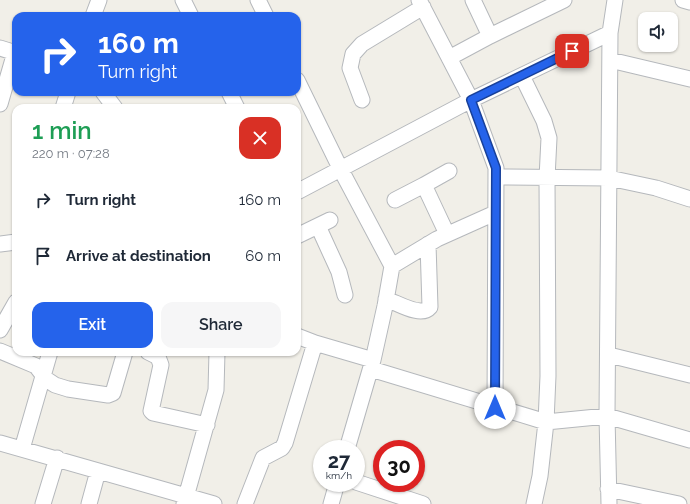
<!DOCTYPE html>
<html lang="en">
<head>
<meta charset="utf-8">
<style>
	body { margin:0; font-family:Raleway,sans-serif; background:#f6f6f7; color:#1f2937; height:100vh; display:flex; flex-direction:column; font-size:15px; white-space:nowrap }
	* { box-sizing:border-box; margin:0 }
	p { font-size:13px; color:#747a83 }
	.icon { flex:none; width:22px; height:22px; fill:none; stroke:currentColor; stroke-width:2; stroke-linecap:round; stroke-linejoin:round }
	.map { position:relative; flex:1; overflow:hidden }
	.drawer { position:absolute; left:12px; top:104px; width:289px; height:252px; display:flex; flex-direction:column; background:#fff; border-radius:12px; box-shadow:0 1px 3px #0004 }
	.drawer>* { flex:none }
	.guide { position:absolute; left:12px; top:12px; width:289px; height:84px; border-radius:12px; box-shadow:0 1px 3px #0004; background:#2563eb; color:#fff; overflow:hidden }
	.fabs { position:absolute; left:638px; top:12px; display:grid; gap:8px }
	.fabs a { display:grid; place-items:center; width:40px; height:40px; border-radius:8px; background:#fff; box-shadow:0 1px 3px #0004; font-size:20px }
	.speed { position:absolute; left:313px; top:440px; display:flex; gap:8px; font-size:20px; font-weight:700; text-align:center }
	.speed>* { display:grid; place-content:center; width:52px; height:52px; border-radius:50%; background:#fff; box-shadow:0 1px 3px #0004; line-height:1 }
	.speed small { font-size:10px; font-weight:400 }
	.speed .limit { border:6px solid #d22; background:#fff; color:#111 }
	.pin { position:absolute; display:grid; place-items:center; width:34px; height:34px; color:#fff; margin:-17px; border-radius:8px; box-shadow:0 2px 6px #0006 }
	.me { position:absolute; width:44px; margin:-22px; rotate:0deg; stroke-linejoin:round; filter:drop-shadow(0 0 3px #0008) }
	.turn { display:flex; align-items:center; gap:14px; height:84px; padding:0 20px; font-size:18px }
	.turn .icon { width:52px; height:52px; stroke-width:2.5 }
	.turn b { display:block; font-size:28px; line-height:34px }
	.round { display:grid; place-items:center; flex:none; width:42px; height:42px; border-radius:12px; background:#f6f6f7 }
	.overview { display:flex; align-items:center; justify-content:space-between; height:68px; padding:0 20px }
	h1 { font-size:24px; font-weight:600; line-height:30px; color:#1e9e55 }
	.primary-button { display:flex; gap:8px; margin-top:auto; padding:8px 20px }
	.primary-button a { flex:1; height:46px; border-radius:12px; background:#2563eb; color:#fff; font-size:16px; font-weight:600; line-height:46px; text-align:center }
	.primary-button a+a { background:#f6f6f7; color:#1f2937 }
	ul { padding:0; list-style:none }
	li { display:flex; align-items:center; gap:12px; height:56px; padding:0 20px }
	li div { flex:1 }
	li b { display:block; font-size:15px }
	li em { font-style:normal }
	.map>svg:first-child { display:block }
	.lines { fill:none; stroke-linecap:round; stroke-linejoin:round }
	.minor-casing { stroke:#b5b8bc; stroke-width:17 }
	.minor { stroke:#fff; stroke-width:15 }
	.route-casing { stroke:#184099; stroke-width:10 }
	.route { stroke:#2563eb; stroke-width:7 }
</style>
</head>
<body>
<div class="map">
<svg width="690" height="504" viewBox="0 0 690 504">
	<rect width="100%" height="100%" fill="#f1efe8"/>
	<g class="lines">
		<g class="minor-casing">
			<path id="minor" d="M183 0 191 16
				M258 0 266 16
				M419 0 471 100 496 168 495 408
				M683 0 690 2
				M93 16 99 0
				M490 36 564 0
				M0 48 16 53
				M449 58 490 36 473 0
				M610 60 690 79
				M522 76 544 121 549 138 547 178 548 376 546 422 540 476 534 504
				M297 80 341 170 392 266 385 306 373 360 347 449
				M103 92 115 108
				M229 92 237 108
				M362 100 350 68 353 54 362 44 423 7
				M0 104 15 52
				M63 108 68 92
				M497 177 609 178 656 188 690 199
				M424 185 449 171
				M297 192 471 100 610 33
				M395 200 424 185 447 234
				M318 226 339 272 345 295
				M297 236 330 220
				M0 244 16 242
				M392 266 437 239 495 213
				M386 299C398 303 421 318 430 307L428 244
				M0 330 16 302
				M297 336 315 343 373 360
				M0 351 36 366 46 379 55 385 68 389 108 395 113 393 125 352
				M148 352 158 357 161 365 151 411 153 413 207 425
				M609 355 690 375
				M371 369 546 422 607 416 690 440
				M0 443 214 504
				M22 449 50 352
				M356 482 423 504
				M608 489 679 504
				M43 504 57 458
				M89 504 98 471
				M184 504 216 390 217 352
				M245 504 263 458 282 448 285 443 315 343
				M331 504 337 483
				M609 504 607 416 610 33 615 0"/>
		</g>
		<use href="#minor" class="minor"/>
	</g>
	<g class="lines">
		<g class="route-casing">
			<path id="route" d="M495 408 496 168 471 100 572 51"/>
		</g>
		<use href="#route" class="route"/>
	</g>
</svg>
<div class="fabs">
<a><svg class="icon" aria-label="sound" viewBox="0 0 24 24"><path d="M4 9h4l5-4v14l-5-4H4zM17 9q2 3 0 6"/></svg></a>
</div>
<div class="speed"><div>27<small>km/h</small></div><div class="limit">30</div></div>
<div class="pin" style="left:572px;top:51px;background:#d93025"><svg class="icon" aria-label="arrive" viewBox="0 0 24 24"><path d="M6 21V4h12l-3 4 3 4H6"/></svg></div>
<svg class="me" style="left:495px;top:408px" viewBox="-20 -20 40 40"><circle r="19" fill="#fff"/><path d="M0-13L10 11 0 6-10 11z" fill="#2563eb"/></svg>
<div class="guide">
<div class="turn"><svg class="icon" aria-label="right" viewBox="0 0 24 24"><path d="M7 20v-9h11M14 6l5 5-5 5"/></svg><div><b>160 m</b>Turn right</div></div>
</div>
<section class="drawer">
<div class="overview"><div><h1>1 min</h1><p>220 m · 07:28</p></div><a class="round" style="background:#d93025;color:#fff"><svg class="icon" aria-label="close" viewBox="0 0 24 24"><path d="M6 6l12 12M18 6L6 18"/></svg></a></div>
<ul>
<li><svg class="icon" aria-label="right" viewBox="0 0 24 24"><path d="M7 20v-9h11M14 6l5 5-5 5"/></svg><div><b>Turn right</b></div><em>160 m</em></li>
<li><svg class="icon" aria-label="arrive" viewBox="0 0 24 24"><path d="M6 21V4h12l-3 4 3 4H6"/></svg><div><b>Arrive at destination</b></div><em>60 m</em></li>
</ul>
<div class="primary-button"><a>Exit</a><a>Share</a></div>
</section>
</div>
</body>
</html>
